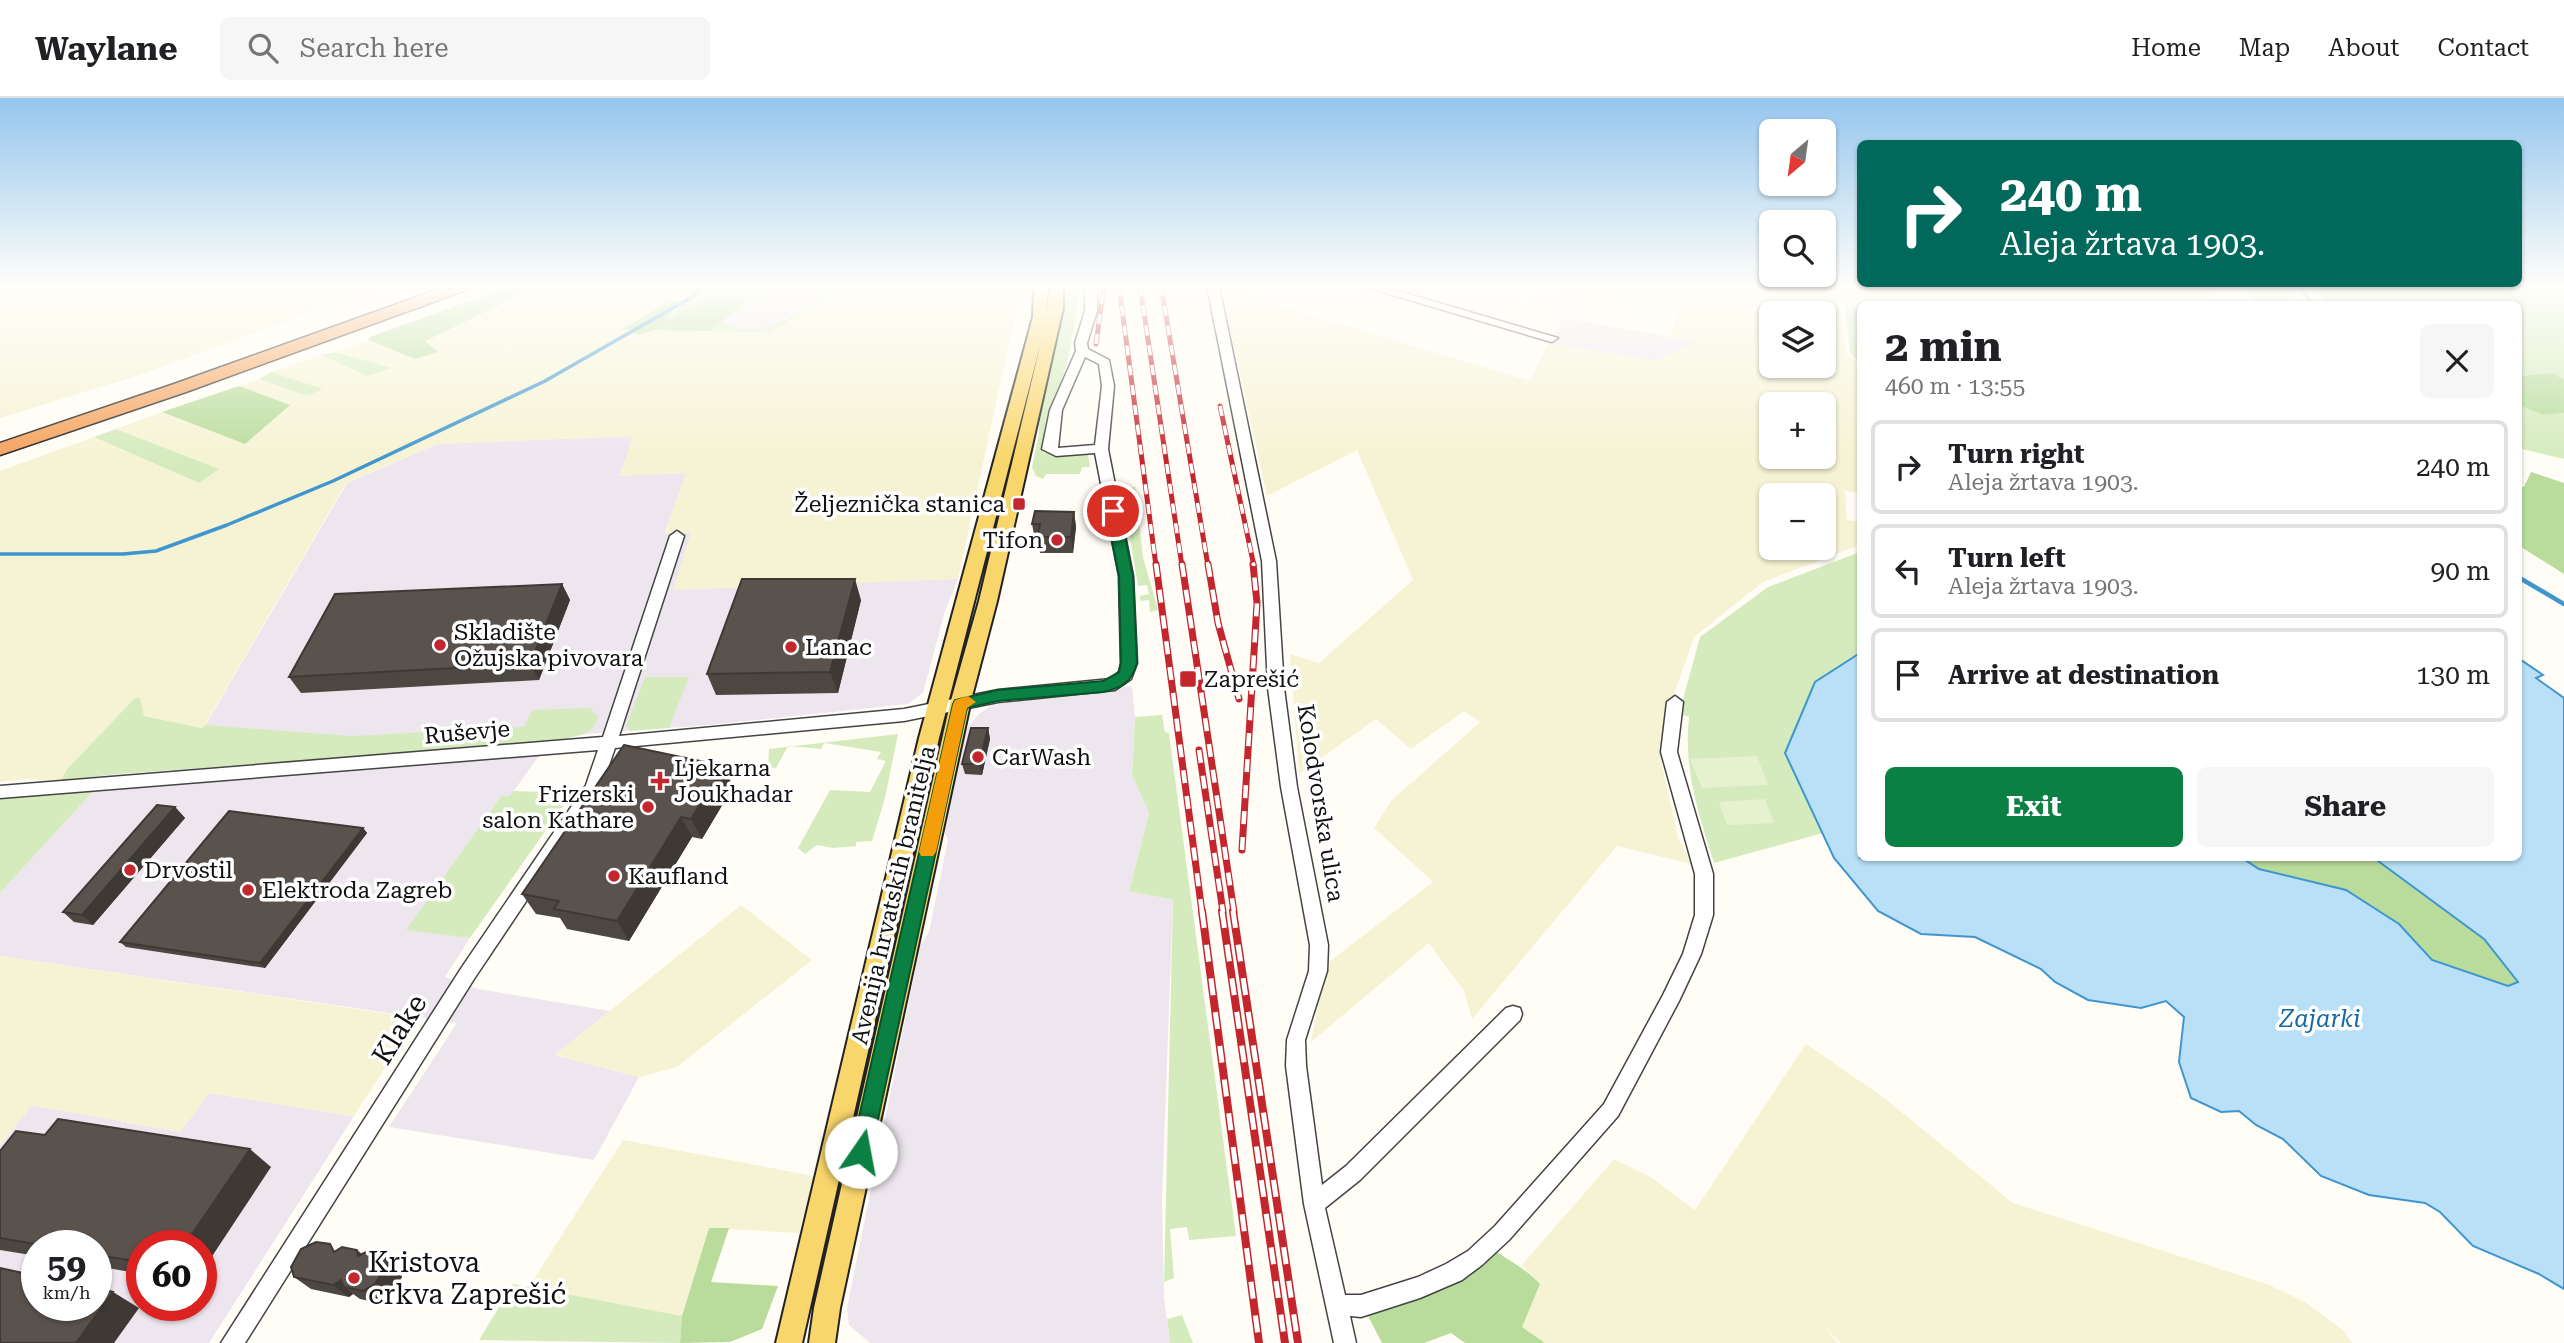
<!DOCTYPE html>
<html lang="en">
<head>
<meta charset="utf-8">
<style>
	body { margin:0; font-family:"Roboto Serif",serif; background:#f6f6f6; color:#202124; height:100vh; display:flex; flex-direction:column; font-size:26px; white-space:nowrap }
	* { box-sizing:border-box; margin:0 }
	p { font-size:23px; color:#757577 }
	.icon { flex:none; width:38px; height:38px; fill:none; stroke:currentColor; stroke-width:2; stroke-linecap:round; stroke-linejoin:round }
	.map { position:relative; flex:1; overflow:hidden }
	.details { position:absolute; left:1857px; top:203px; width:665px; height:560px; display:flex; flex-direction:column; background:#fff; border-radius:10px; box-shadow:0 2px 5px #0004 }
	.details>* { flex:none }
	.guide { position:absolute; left:1857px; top:42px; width:665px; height:147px; border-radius:10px; box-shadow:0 2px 5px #0004; background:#00695c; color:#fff; overflow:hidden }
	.needle { width:46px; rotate:209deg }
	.fabs { position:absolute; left:1759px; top:21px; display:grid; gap:14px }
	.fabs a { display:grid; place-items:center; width:77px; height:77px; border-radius:10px; background:#fff; box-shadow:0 2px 5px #0004; font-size:35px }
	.speed { position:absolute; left:21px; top:1132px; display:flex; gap:14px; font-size:35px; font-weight:700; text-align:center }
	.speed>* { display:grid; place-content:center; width:91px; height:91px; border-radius:50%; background:#fff; box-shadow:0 2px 5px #0004; line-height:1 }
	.speed small { font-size:18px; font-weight:400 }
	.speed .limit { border:10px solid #d22; background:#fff; color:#111 }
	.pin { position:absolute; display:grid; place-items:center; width:60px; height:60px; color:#fff; margin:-30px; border:4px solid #fff; border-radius:50%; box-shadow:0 2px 7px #0007 }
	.me { position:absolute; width:77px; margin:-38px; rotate:12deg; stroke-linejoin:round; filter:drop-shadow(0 0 5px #0008) }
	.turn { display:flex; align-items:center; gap:24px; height:147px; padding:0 28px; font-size:32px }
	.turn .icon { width:91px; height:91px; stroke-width:2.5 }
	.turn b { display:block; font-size:49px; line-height:60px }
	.round { display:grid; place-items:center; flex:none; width:74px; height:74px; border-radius:10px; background:#f6f6f6 }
	.head { display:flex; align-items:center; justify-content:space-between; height:119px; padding:0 28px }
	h1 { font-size:42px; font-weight:700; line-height:52px }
	.action { display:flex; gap:14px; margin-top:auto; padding:14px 28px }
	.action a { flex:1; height:80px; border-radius:10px; background:#0b8043; color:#fff; font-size:28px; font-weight:700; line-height:80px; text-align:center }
	.action a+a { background:#f6f6f6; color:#202124 }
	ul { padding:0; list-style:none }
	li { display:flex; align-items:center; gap:21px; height:94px; margin:0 14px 10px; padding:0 14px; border:4px solid #e0e0e0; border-radius:10px }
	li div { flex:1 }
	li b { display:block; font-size:26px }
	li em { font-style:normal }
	header { display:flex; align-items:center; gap:42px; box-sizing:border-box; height:98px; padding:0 35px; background:#fff; border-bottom:2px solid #e0e0e0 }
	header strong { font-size:33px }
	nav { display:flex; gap:38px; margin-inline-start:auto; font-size:24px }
	.search { width:490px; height:63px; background:#f6f6f6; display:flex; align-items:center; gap:18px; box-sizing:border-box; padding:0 24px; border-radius:10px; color:#757577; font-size:26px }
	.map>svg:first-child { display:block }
	.industrial { fill:#eee6ef; fill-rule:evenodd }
	.farmland { fill:#f6f3d4; fill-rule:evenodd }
	.green { fill:#d5ebbd }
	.forest { fill:#b9dc9c }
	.pitch { fill:#e6f2cf }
	.water { fill:#b9e0f7; stroke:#3f96cf; stroke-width:2 }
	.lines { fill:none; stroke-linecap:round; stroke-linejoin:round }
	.stream-far1 { stroke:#3f96cf; stroke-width:3.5 }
	.stream { stroke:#3f96cf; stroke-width:4.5 }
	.minor-casing { stroke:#444; stroke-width:3 }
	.major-casing { stroke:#222; stroke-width:4 }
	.highway-casing { stroke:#222; stroke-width:3 }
	.minor { fill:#fff; fill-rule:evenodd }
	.major { fill:#f9d66b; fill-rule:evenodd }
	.highway { fill:#f5a25d; fill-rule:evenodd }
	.rail-far2-casing { stroke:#c4262e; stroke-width:5 }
	.rail-far1-casing { stroke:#c4262e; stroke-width:7 }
	.rail-casing { stroke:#c4262e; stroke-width:8 }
	.rail-far2 { stroke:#fff; stroke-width:3.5; stroke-dasharray:10; stroke-linecap:butt }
	.rail-far1 { stroke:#fff; stroke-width:4.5; stroke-dasharray:13; stroke-linecap:butt }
	.rail { stroke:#fff; stroke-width:5; stroke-dasharray:17; stroke-linecap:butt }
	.wall { fill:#4d4742 }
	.shaded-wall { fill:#3f3936 }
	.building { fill:#5a524d; stroke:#3f3936; stroke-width:2 }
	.route { fill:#0b8043; stroke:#07532c; stroke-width:2 }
	.slow { fill:#f59e0b }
	.poi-dot { fill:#c4262e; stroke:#fff; stroke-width:2.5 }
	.labels { text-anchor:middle; stroke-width:7; stroke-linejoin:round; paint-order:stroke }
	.poi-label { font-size:23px; fill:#111; stroke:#fff; text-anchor:start }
	.street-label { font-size:23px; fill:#111; stroke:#fff }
	.water-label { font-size:24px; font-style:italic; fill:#1768a6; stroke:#fff }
	.near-street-label { font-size:28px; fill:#111; stroke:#fff }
	.near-poi-label { font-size:28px; fill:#111; stroke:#fff; text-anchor:start }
</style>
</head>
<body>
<header>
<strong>Waylane</strong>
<div class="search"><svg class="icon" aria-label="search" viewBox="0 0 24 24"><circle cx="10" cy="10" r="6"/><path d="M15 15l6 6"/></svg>Search here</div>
<nav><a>Home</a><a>Map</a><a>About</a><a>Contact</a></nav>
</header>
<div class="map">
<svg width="2564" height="1245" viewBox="0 0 2564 1245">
	<rect width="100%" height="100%" fill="#fffdf5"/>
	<path class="industrial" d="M778 188H842L766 231H739L721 223Z
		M1564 220 1698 244 1655 263 1548 245Z
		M634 338 620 377 686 375 665 435H691L686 454 958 481 945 513 923 595 908 606 709 627 586 636 549 644 510 698H501L407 831 470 840 445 879 478 891 610 913 555 957 639 979 594 1062 389 1029 457 925 0 858V795L107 677 178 674 347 385 437 346Z
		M1132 588 1135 619 1132 677 1149 715 1129 793 1173 802 1162 1100 1164 1200 1170 1245H870L849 1227 847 1210 920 848 929 834 948 742 944 733 967 630 979 616 992 607Z
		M209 995 354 1018 209 1245H0V1047L32 1007 180 1034ZM37 1148H96V1208H37ZM142 1148H201V1208H142Z"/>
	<path class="farmland" d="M0 188H382L140 277 0 320Z
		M539 188H696L654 229 768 235 842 193 1021 190 958 481 673 492 691 435 665 436 686 375 620 378 633 338 437 346 346 385 203 630 144 618 140 601 135 600 67 671 60 684 26 681 0 684V373L94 339 199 385 219 371 116 331 162 314 245 346 289 307 239 288 259 281 307 298 322 291 271 274 321 257 367 278 391 270 335 254 369 242 415 261 437 254 424 243Z
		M1543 188H1838L1846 255 1860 266V395L1845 393 1847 422 1860 424V447L1763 484 1694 539 1667 617 1661 663 1678 739 1691 766 1617 748 1472 921 1464 893 1429 845 1311 944 1325 867 1433 784 1374 730 1392 702 1480 624 1464 613 1411 651 1376 621 1299 676 1290 556 1319 565 1413 482 1357 352 1267 398 1221 190 1530 283 1548 245 1655 263 1696 244 1670 239 1678 214ZM1771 215H1824V268H1771ZM1771 306H1824V359H1771ZM1771 397H1824V450H1771Z
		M1842 188H2205L2214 206H1860V211L1845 210Z
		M741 807 812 862 677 969 639 979 555 957Z
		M0 858 417 920 354 1018 209 995 180 1034 32 1007 0 1047Z
		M1806 946 1883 999 2013 1105 2267 1186 2305 1204 2344 1233 2352 1245H1841L1825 1230 1838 1245H1545L1521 1229 1540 1186 1522 1167 1614 1061 1649 1078 1695 1112Z
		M623 1042 814 1078 799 1135 709 1130 682 1218 528 1190Z"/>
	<path class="green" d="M696 188H778L722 223C761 247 800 212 834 192L842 193 768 235 709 233 747 202 709 200 665 224Z
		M1048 188H1052V203L963 571H959L971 528 980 469 1046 221Z
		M1062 188H1080V192L1070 252 1043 355 1088 357 1090 369H1082L1080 376H1046L1043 381 1036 378 1032 369 1039 336 1038 317 1062 213Z
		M2246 188H2285L2297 206H2256Z
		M2545 188H2564V282L2553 275 2518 278V226L2532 193Z
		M1845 210 1860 211V264L1850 255Z
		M335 254 392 270 367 278 321 257Z
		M271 274 323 291 307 298 259 281Z
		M2518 307 2543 317 2564 315V361L2518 350Z
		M116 331 219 371 199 385 94 339Z
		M1135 389 1143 459 1158 512 1150 514 1149 502 1140 503V498L1149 496 1147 487 1138 488 1129 434 1126 390Z
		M1860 454V554L1815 584 1785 655 1823 735 1714 765C1699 718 1683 670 1689 619L1679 616 1700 539 1768 489Z
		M645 579H689L669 630 630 633 626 628Z
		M135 600H140L144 618 202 630 205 627 352 638 524 629 532 612 590 610 598 619C593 639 576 636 560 643L107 677 60 684 67 671Z
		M1162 617 1165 634 1169 635 1236 1138 1189 1142 1187 1129 1170 1131 1174 1180 1164 1184 1173 802 1129 793 1149 715 1132 677 1135 619Z
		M898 636 885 700 872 743 856 744V748L833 750 817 747 805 756 798 750 830 692 870 694 886 663 877 661 881 654 824 645 821 651 788 648 776 670 768 669 769 651Z
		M934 646H939L926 698 921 743 844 1100H838L863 970Z
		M89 692 92 694 84 703 0 795V701Z
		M514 693 572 695 470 840 406 832 501 698H509Z
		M513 1186 682 1218 680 1245 479 1242Z
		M1182 1217 1193 1245H1170L1167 1221Z"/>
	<path class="forest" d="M511 188H539L425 243 438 254 415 261 369 242 370 239Z
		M2315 188H2545L2532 193 2518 226V206H2326Z
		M709 200 748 202 709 233 654 232 639 237 634 235V232L623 231 670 203 678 204 666 223Z
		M2553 275 2564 282V315L2543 317 2518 307V278Z
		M239 288 290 307 245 346 162 314Z
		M2531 374 2564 385V476L2518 447V389H2524Z
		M2242 760H2374L2484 841 2519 884 2508 888 2432 862 2399 826 2346 792 2259 771Z
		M709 1130H729L711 1184 778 1188 762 1231 730 1244 680 1245 682 1218Z
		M1494 1152C1511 1164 1526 1171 1540 1186L1522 1229 1545 1245H1465L1451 1235 1424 1245H1382L1367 1216Z"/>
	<path class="pitch" d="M1757 658 1768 687 1702 690 1690 661Z
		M1765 701 1774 725 1727 727 1719 704Z"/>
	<path class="water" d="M1860 555V760H2242L2259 771 2346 792 2399 826 2432 862 2508 888 2518 884 2484 841 2374 760H2518V560L2543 577 2536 580 2564 600V1191L2539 1176 2473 1148 2440 1114 2425 1105 2369 1097 2321 1078 2283 1041 2256 1027 2239 1013 2221 1014 2191 1000 2179 964 2184 919 2166 903 2141 910 2088 902 2055 884 2041 871 1975 839 1921 836 1878 813 1834 760 1785 655 1815 584Z"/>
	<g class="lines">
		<path class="stream-far1" d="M2299 188 2312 206
			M0 456H123L156 453 227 427 333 383 545 283 692 199 704 188"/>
		<path class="stream" d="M2518 479 2564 506"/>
		<g class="minor-casing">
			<path id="minor" d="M1085 188H1097V213L1087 245 1088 251 1109 262 1114 288 1108 351 1133 478 1137 565 1131 581 1115 592 998 604 904 623 615 650 600 693 474 881 245 1245H221L462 869 586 687 598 652 0 700V688L603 639 670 438 677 433 684 438 619 638 904 611 998 592 1111 581 1119 574 1121 565 1119 478 1095 355 1056 358 1042 351 1050 312 1076 253 1075 245 1085 213ZM1085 259 1099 266 1102 288 1095 347 1058 350 1062 312Z
				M1207 188H1219L1276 463 1284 590 1297 689 1328 847 1327 873 1305 942 1306 968 1322 1087 1346 1068 1506 910 1513 908 1520 910 1522 916 1520 922 1360 1082 1325 1110 1345 1197H1361L1418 1179 1446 1166 1468 1153 1495 1128 1604 1006 1663 897 1683 856 1695 817V776L1661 654 1667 604 1675 598 1683 604 1677 654 1713 776V817L1701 856 1679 903 1618 1018 1509 1142 1482 1167 1462 1182 1420 1200 1361 1219 1350 1218 1356 1245H1334L1304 1106 1286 968 1287 942 1309 873 1310 847 1281 689 1268 590 1262 463Z
				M1362 188H1381L1558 240 1552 244 1548 243Z"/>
		</g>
		<g class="major-casing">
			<path id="major" d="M1034 188H1048L1047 217 1049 188H1063V210L997 503 970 606 840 1210 835 1245H809L814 1210 950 606 979 503 1042 240 939 640 802 1245H776L919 640 1033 219Z"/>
		</g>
		<g class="highway-casing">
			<path id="highway" d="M447 188H471L469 191 186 294 0 357V345L174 286Z"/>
		</g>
		<use href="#minor" class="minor"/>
		<use href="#major" class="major"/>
		<use href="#highway" class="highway"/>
		<g class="rail-far2-casing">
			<path id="rail-far2" d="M1119 188 1156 468
				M1140 188 1182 468
				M1161 188 1208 468
				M1096 246 1104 188
				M1220 308 1254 468"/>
		</g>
		<g class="rail-far1-casing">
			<path id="rail-far1" d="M1156 466 1202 814
				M1182 466 1234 814
				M1208 466 1218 525 1239 601
				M1199 652 1223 814
				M1242 752 1257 505 1253 466"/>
		</g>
		<g class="rail-casing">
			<path id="rail" d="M1202 813 1259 1245
				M1222 813 1285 1245
				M1233 813 1298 1245"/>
		</g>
		<use href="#rail-far2" class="rail-far2"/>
		<use href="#rail-far1" class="rail-far1"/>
		<use href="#rail" class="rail"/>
	</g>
	<path class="wall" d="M1074 414 1076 429 1073 455H1040L1038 442H1035L1032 426Z
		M562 486 570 502 539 582 301 595 289 579Z
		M861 502 838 595 716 597 707 576Z
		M988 630 990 641 982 677 965 676 962 666Z
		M733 689 702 741 692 739 629 843 567 831 560 820 536 816 522 796Z
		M175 709 185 720 93 827 74 824 63 814Z
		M363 730 367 735 265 870 126 849 120 844Z
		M45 1037 271 1069 142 1148V1176L96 1168V1148H37V1158L0 1152V1053Z
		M337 1152H357L362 1156 383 1157 398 1169 402 1179 390 1198 379 1205 360 1201 353 1196 349 1199 311 1191 294 1179Z"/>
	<path class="shaded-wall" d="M1074 414 1076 429 1073 455 1071 439Z
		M855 481 861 502 838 595 830 574Z
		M562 486 570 502 539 582 530 566Z
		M988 630 990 641 982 677 979 666Z
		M724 668 733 689 702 741 691 721Z
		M175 709 185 720 93 827 82 817Z
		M681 719 692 739 629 843 617 823Z
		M363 730 367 735 265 870 260 865Z
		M250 1051 271 1069 201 1175V1148H184Z
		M383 1157 398 1169 402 1179 390 1198 379 1205 363 1193Z
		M341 1182 344 1189 353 1196 349 1199 333 1187Z
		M113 1194 139 1210 114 1245H76Z"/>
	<path class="building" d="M1035 413 1074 414 1071 439H1037L1040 426H1032Z
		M742 481H855L830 574 707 576Z
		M562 486 530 566 289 579 335 496Z
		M971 630H988L979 666H962Z
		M624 647 724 668 691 721 681 719 617 823 554 811 559 803 522 796Z
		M157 707 175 709 82 817 63 814Z
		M229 713 363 730 260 865 120 844Z
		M58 1021 250 1051 184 1148H142V1164L96 1157V1148H46L0 1140V1053L16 1033 45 1037Z
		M316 1144 330 1146 334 1154 342 1149 357 1152 358 1158 368 1153 383 1157 387 1166 375 1186 363 1193 344 1189 341 1182 333 1187 294 1179 291 1169 301 1151Z
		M0 1170 37 1178V1208H96V1190L113 1194 76 1245H0Z"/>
	<linearGradient id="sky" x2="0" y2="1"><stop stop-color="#95c6ee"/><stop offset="0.52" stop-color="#fffefa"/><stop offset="1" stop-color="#fffefa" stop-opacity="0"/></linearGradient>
	<rect width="2564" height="362" fill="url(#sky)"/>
	<path class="route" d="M1113 408 1120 413 1133 478 1137 565C1132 584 1122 590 1103 594L998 603 967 610 871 1054 869 1061 861 1064 854 1061 851 1054 953 606 955 602 998 592 1103 583 1119 574 1121 565 1119 478 1106 413Z"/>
	<path class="slow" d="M968 598 976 604 967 610 936 754 933 758H921L919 754 953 606 955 602Z"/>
	<g class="poi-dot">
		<rect x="1012" y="399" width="14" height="14" rx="3.5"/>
		<circle cx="1057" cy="442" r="7"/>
		<circle cx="440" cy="547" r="7"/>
		<circle cx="791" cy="549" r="7"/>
		<rect x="1179" y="572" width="18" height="18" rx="3.5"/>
		<circle cx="978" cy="659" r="7"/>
		<path d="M656.5 672.5h7v7h7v7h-7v7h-7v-7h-7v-7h7z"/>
		<circle cx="648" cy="709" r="7"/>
		<circle cx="130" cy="772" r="7"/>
		<circle cx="614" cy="778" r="7"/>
		<circle cx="248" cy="792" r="7"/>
		<circle cx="354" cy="1180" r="7"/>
	</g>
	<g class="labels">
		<g class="poi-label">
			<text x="1005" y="414" text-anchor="end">Željeznička stanica</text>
			<text x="1043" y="450" text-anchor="end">Tifon</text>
			<text x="454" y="542">Skladište<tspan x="454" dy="26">Ožujska pivovara</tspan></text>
			<text x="805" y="557">Lanac</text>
			<text x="1204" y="589">Zaprešić</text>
			<text x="992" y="667">CarWash</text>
			<text x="674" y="678">Ljekarna<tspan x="674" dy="26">Joukhadar</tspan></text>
			<text x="634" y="704" text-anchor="end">Frizerski<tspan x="634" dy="26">salon Kathare</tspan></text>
			<text x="144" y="780">Drvostil</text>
			<text x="628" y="786">Kaufland</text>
			<text x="262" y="800">Elektroda Zagreb</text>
		</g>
		<g class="street-label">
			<text transform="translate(467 634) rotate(-5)" y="8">Ruševje</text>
			<text transform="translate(1321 705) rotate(81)" y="8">Kolodvorska ulica</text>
			<text transform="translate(893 797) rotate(-77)" y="8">Avenija hrvatskih branitelja</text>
		</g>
		<g class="water-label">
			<text x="2320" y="929">Zajarki</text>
		</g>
		<g class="near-street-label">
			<text transform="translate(399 931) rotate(-58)" y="10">Klake</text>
		</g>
		<g class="near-poi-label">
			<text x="368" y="1174">Kristova<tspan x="368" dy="32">crkva Zaprešić</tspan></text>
		</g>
	</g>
</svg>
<div class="fabs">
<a><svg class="needle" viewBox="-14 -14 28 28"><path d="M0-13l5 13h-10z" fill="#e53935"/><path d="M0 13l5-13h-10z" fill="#757577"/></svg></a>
<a><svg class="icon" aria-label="search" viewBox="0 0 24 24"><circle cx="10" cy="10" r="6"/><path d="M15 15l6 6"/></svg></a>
<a><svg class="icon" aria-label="layers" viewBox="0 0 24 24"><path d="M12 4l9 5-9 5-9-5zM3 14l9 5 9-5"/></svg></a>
<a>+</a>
<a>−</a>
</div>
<div class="speed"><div>59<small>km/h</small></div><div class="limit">60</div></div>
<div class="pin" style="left:1113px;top:413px;background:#d93025"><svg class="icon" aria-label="arrive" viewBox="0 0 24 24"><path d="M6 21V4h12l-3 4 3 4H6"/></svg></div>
<svg class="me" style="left:861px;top:1054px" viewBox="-20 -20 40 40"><circle r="19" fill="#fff"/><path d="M0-13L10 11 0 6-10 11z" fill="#0b8043"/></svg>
<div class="guide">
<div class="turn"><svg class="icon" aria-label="right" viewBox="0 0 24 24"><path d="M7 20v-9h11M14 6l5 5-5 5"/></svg><div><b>240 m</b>Aleja žrtava 1903.</div></div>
</div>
<section class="details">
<div class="head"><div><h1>2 min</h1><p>460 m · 13:55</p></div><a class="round"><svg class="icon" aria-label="close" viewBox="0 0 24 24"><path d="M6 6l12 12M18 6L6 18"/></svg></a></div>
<ul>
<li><svg class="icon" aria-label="right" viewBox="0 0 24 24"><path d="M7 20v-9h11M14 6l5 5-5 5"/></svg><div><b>Turn right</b><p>Aleja žrtava 1903.</p></div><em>240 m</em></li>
<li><svg class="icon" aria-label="left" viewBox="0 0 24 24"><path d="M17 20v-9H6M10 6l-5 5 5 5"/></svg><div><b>Turn left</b><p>Aleja žrtava 1903.</p></div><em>90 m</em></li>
<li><svg class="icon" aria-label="arrive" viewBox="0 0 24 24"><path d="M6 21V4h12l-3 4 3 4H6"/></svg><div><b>Arrive at destination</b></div><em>130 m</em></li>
</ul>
<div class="action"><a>Exit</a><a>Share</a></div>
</section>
</div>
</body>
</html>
